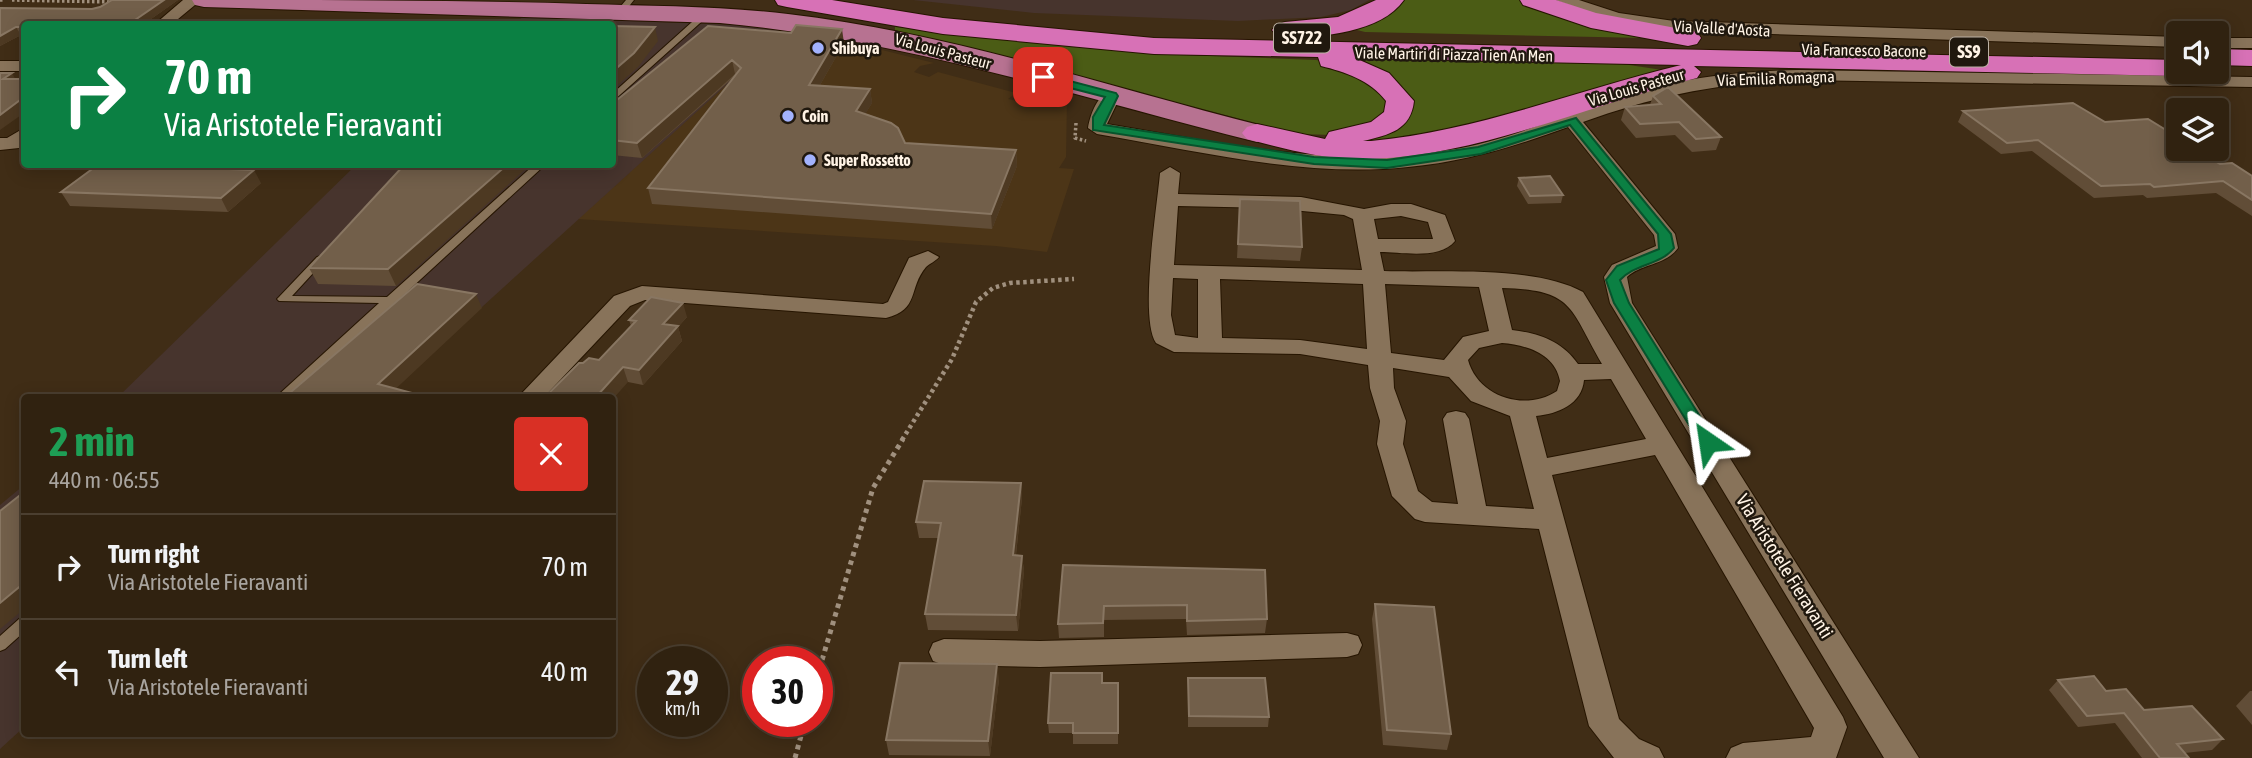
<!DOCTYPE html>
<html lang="en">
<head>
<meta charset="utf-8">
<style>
	body { margin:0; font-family:"Asap Condensed",sans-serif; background:#382a19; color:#f1f3f6; height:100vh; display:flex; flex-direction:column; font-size:26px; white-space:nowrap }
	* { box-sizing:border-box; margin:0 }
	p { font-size:23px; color:#a8a49f }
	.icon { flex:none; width:38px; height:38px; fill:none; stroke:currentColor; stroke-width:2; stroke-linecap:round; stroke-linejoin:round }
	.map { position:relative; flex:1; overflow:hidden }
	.side { position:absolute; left:21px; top:394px; width:595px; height:343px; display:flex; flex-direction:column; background:#302210; border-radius:7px; box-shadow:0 4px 18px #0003,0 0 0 2px #4b3f30 }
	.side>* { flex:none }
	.top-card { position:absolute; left:21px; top:21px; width:595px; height:147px; border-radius:7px; box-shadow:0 4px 18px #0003,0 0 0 2px #4b3f30; background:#0b8043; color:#fff; overflow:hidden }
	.controls { position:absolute; left:2166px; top:21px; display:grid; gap:14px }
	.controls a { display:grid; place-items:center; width:63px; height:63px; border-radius:7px; background:#302210; box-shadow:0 4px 18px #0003,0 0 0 2px #4b3f30; font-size:35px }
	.speed { position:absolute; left:637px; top:646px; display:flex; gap:14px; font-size:35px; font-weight:700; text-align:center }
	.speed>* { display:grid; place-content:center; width:91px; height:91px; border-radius:50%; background:#302210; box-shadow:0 4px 18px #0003,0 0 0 2px #4b3f30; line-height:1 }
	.speed small { font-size:18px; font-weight:400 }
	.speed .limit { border:10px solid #d22; background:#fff; color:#111 }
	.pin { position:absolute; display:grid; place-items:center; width:60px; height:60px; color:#fff; margin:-30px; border-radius:14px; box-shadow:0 4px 10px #0006 }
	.me { position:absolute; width:77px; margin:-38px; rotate:328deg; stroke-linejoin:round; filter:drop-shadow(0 0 5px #0008) }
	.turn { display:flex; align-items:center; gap:24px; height:147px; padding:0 28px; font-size:32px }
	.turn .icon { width:91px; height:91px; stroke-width:2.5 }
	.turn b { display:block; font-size:49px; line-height:60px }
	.round { display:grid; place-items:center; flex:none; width:74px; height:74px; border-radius:7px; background:#382a19 }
	.head { display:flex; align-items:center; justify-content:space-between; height:119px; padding:0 28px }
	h1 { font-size:42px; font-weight:700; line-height:52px; color:#1e9e55 }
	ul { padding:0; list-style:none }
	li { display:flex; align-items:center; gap:21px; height:105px; padding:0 28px; border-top:2px solid #4b3f30 }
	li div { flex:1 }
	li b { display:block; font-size:26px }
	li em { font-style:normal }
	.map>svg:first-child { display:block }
	.built { fill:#4c3517 }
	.industrial { fill:#47342d }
	.green { fill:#4b5c15 }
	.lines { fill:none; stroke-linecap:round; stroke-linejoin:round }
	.lane-casing { stroke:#261501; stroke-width:2 }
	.street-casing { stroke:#261501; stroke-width:2 }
	.primary-casing { stroke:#261501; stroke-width:2 }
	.highway-casing { stroke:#261501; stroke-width:2 }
	.path-far2 { stroke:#a0907e; stroke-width:3.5; stroke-dasharray:2.5 2.5; stroke-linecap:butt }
	.path-far1 { stroke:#a0907e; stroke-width:4.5; stroke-dasharray:3.5 3.5; stroke-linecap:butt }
	.path { stroke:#a0907e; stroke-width:5; stroke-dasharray:4.5 4.5; stroke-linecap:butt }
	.lane { fill:#88735a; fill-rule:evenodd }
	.street { fill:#88735a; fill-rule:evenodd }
	.primary { fill:#b77291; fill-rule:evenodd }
	.highway { fill:#d771b6; fill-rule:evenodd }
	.wall { fill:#614d37 }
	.shaded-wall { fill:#4d3922 }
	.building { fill:#725f4a; stroke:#887662; stroke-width:2 }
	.route { fill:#0b8043; stroke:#07532c; stroke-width:2 }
	.poi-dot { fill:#a2b2fd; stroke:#20180e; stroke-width:2.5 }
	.labels { text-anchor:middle; stroke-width:5; stroke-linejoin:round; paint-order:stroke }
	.far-street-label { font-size:16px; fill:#fff3e5; stroke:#20180e }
	.far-poi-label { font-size:16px; font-weight:bold; fill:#fff3e5; stroke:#20180e; text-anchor:start }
	.shield { fill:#20180e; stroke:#bcb1a4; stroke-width:2 }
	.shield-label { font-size:18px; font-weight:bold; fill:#fff3e5 }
	.street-label { font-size:19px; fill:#fff3e5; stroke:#20180e }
</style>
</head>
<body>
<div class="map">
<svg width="2252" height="758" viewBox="0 0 2252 758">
	<rect width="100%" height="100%" fill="#402d16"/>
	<path class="built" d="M790 27 934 63 920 66 914 72 929 77 938 72 1016 93 1008 99 1026 103 1050 92 1059 94 1056 99H1067L1066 157 1059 168 1074 169 1047 252 996 246 578 219Z"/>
	<path class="industrial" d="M913 0H1369L1351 10 1321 17 1238 21 1034 13Z
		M522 17 790 27 383 397H118L356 165 612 164V24H516Z
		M24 485V727L0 749V505Z"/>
	<path class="green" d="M1402 0H1520L1646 38 1365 32 1353 29Z
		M895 27 1184 55 1316 60 1328 62 1390 96 1382 121 1333 135 1299 134 930 40 895 30Z
		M1370 57 1616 63 1669 71 1452 136 1342 143 1396 127 1377 68 1363 60Z"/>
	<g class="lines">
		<g class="lane-casing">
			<path id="lane" d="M626 0H634L622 15H616L615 13Z
				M702 13 709 15 612 102V94Z
				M535 164H546L396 302 289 397H276L379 303 279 301 277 299 279 297 317 257 321 256 326 259 292 296 387 297Z
				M24 617V632L5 649 0 651V636L19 619Z"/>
		</g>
		<g class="street-casing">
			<path id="street" d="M183 0H201L172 24H155Z
				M1555 0H1579L1619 13 1674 21 2179 37V47L1674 31 1611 20Z
				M2217 38H2252V48H2217Z
				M0 61H24V71H0Z
				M1799 70 2252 77V87L1799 80C1723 82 1655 96 1583 122L1675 234 1678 248C1665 266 1642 263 1627 277L1632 303 1919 758H1884L1610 303 1604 277 1612 265 1656 246 1654 235 1568 127C1516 146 1464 162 1408 167 1305 178 1199 151 1097 134L1088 128C1090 115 1098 93 1112 90L1121 95 1107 124C1220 143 1334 169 1449 150 1509 141 1564 114 1621 96 1680 78 1738 71 1799 70Z
				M24 128V143L19 148 0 150V138H7Z
				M1170 167 1180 173 1178 194 1301 197 1364 209 1391 204H1411L1445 215 1455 241C1440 260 1402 252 1380 252L1384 271C1441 273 1534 265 1583 292L1843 717 1847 727 1836 758H1726L1731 748 1743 743 1811 737 1814 728 1655 455 1552 475 1619 719 1639 739 1659 748 1664 758H1614L1589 726 1539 529 1425 522 1415 519 1392 496 1377 444 1380 421 1370 388 1368 365 1300 354 1174 352 1156 343C1139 318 1157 208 1160 173ZM1178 206 1271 208 1344 215 1353 219 1362 270 1174 265ZM1401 216 1428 222 1433 239H1378L1374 219ZM1173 278 1198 279V338L1175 335 1171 315ZM1220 279 1363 284 1367 349 1300 340 1222 338ZM1385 284 1479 287 1489 331 1463 337 1444 360 1391 353ZM1502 288C1574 290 1569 307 1602 364H1578C1562 341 1538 333 1512 330ZM1502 343C1527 345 1555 354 1560 381L1557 391C1525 412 1478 397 1468 360L1479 348ZM1393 368 1449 377 1471 401 1510 416 1534 509 1486 506 1469 419 1465 413 1456 411 1447 413 1443 419 1458 504 1432 502 1418 491 1403 444 1406 421 1394 388ZM1611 379 1646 439 1547 458 1536 416C1558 414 1582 404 1584 380Z
				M928 251 939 257C935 262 930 263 926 267 908 288 920 310 886 318L645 300 630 306 544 397H524L522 393 614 296 642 286 883 304 888 302 909 258Z
				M1347 633 1358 636 1362 645 1358 654 1347 657 1040 667 944 665 933 661 929 652 933 643 944 639 1040 641Z"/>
		</g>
		<g class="primary-casing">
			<path id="primary" d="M192 0C323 0 454 0 586 4 653 6 721 6 788 14 951 33 1109 87 1267 127L1272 133 1267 139 1257 142C1075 97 909 40 720 23L204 7 195 5Z"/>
		</g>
		<g class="highway-casing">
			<path id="highway" d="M775 0H832L943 18 1154 38 2179 60V72H2190L2179 76 1694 66 1701 72 1697 78C1590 104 1483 155 1372 159 1329 161 1288 150 1247 139L1242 133 1247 127 1257 124 1325 139 1329 132 1371 122 1384 112 1386 101C1370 80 1345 72 1321 66L1318 57 1154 54 943 34 787 7 778 5ZM1355 58 1681 65C1577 90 1478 131 1371 141H1363C1389 135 1411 130 1414 101L1389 73Z
				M1376 0H1404C1381 33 1321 37 1285 38L1276 35 1272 30 1276 25 1285 22 1338 17Z
				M1520 0H1556L1596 13 1697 32 1701 38 1697 44 1688 46 1591 28 1523 5Z
				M2217 49 2252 50V66L2217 65Z"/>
		</g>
		<path class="path-far2" d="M0 0H3
			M12 0 112 2
			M1076 123 1075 138 1086 141"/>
		<path class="path-far1" d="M902 440 952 359 976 302 993 288 1010 283 1074 279"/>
		<path class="path" d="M817 677 873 488 903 439
			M795 758 805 721"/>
		<use href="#lane" class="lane"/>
		<use href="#street" class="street"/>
		<use href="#primary" class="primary"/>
		<use href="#highway" class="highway"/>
	</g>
	<path class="wall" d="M112 0H178L144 24H24V35H21L0 46V8L92 9 100 7Z
		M708 26 844 43 820 85 870 89 872 103 865 114 905 143 1016 150 1017 166 992 229 652 204 648 188 736 75 642 158 612 155V104Z
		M1653 96 1721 137 1716 150 1692 152 1675 135 1636 138 1621 120 1625 107 1650 105Z
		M1963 111 2105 122 2252 176V216L2216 193 2147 198 2143 195 2094 198 2032 151 2001 154 1958 122Z
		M405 164 396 286 318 284 309 268Z
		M1519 178 1563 195 1561 203 1528 204 1517 186Z
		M261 183 228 212 70 206 61 192Z
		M1240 199 1302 247 1300 261 1237 258Z
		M687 317 678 327 682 341 643 385 628 382 583 363 599 360 631 326 629 320Z
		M1021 483 1022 498 1016 555 1022 556 1024 571 1018 631 928 630 925 614 939 538H919L916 522Z
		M1063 565 1267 619 1265 633 1187 635 1186 619 1104 620V637L1059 638 1058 624Z
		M1375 604 1451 734 1447 750 1383 745 1372 619Z
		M1102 673V683H1118V744H1073V733H1049L1048 723Z
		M1188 678 1269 717 1268 727H1188Z
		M999 679 990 756 889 755 886 740Z
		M2058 680 2106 691 2144 710 2223 739 2212 750 2185 753 2189 758H2142L2115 723 2078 727 2049 690Z
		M2250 691H2252V725L2236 706Z"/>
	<path class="shaded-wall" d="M164 0H178L144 24H133L132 22Z
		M16 27 21 35 0 46V36Z
		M655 27 658 41 638 67 612 90V72Z
		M842 29 844 43 812 99 809 85Z
		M732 60 735 74 642 158 637 143Z
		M12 73 18 84 3 79Z
		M870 89 872 103 858 126 856 111Z
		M24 97V113L0 130V115Z
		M1016 150 1017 166 992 229 991 214Z
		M508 164H531L396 286 388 269Z
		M254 170 261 183 228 212 221 198Z
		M476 294 482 308 387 397 378 384Z
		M683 303 687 317 678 327 682 341 643 385 639 370 663 324Z
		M623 367 628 382 612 400V397H596Z
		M1021 483 1022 498 1014 571 1013 555Z
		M1022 556 1024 571 1018 631 1016 615Z
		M24 583V609L0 629V603Z
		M997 664 999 679 990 756 988 741Z"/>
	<path class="building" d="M112 0H164L132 22H117L114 24H24V27H16L0 36V8L92 9 100 7Z
		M796 25 842 29 809 85 870 89 856 111 891 123 898 128 905 143 1016 150 991 214 648 188 741 68 732 60 637 143 612 140V104L708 26 791 33Z
		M612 26 655 27 634 53 612 72Z
		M0 73H12L3 79H24V97L0 115Z
		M1668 87 1721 137 1696 139 1679 122 1640 124 1625 107 1661 104 1653 96Z
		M2073 103 2105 122 2148 119 2179 138V149H2195L2220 164 2232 163 2252 176V200L2223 181 2154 187 2150 184 2101 186 2038 140 2007 143 1963 111Z
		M99 164H102L254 170 221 198 61 192Z
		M405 164H508L388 269 309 268Z
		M1550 176 1563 195 1530 196 1519 178Z
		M1240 199 1300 201 1302 247 1238 244Z
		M417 284 476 294 378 384 427 397H285Z
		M651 297 683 303 663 324 678 326 639 370 623 367 596 397H545L579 363H583L589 358 599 360 636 321 629 320Z
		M924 481 1021 483 1013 555 1022 556 1016 615 925 614 941 523 916 522Z
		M24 492V583L0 603V511Z
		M1063 565 1265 570 1267 619 1187 621V605L1104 606 1103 623 1058 624Z
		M1375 604 1434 607 1451 734 1387 730Z
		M900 663 997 664 988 741 886 740Z
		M1051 673H1102V683H1118V733H1073V723H1048Z
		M2094 676 2106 691 2126 689 2144 710 2192 706 2223 739 2177 744 2189 758H2160L2124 713 2087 716 2058 680Z
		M1188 678H1265L1269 717 1189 716Z"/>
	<path class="route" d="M1043 74 1116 93 1118 96 1104 125 1314 157 1387 160 1478 147 1576 118 1671 234 1674 248C1661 265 1634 264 1620 280L1629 303 1716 442 1714 446H1702L1614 303 1606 280 1617 266 1659 249 1658 234 1570 125 1481 154 1387 168 1314 164 1093 130V117L1105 97 1039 80V75Z"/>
	<g class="poi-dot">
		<circle cx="818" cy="48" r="7"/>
		<circle cx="788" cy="116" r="7"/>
		<circle cx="810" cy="160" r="7"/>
	</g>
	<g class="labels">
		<g class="far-street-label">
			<text transform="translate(1722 28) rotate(3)" y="6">Via Valle d'Aosta</text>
			<text transform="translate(1864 50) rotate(1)" y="6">Via Francesco Bacone</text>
			<text transform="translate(943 51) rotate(15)" y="6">Via Louis Pasteur</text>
			<text transform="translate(1454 54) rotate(1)" y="6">Viale Martiri di Piazza Tien An Men</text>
			<text transform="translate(1776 78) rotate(-2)" y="6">Via Emilia Romagna</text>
			<text transform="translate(1636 87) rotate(-16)" y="6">Via Louis Pasteur</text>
		</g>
		<g class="far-poi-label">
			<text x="832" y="54">Shibuya</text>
			<text x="802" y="122">Coin</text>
			<text x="824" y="166">Super Rossetto</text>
		</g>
		<g class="shield">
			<rect x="1274" y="23.5" width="56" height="29" rx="5"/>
			<rect x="1950" y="37.5" width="38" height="29" rx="5"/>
		</g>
		<g class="shield-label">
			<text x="1302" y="44">SS722</text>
			<text x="1969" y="58">SS9</text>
		</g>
		<g class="street-label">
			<text transform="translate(1785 566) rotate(58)" y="7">Via Aristotele Fieravanti</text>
		</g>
	</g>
</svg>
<div class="controls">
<a><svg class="icon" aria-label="sound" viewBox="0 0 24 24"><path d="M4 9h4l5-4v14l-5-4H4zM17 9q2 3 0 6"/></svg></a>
<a><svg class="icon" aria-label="layers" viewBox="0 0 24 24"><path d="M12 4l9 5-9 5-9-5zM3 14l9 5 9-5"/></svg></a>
</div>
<div class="speed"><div>29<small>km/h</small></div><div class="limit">30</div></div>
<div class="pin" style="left:1043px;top:77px;background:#d93025"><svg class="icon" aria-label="arrive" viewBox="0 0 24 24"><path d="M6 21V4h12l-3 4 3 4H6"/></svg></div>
<svg class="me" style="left:1708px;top:442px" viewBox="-20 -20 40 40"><path d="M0-17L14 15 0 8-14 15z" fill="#0b8043" stroke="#fff" stroke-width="4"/></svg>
<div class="top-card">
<div class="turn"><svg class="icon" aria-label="right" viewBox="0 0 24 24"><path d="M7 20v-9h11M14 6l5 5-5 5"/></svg><div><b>70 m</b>Via Aristotele Fieravanti</div></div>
</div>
<section class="side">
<div class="head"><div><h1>2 min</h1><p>440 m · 06:55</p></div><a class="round" style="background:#d93025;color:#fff"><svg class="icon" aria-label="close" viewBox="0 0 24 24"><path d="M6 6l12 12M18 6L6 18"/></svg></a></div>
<ul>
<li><svg class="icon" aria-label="right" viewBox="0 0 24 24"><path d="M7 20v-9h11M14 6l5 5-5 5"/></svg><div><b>Turn right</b><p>Via Aristotele Fieravanti</p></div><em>70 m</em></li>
<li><svg class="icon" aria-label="left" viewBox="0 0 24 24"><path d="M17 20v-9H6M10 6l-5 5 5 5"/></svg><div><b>Turn left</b><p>Via Aristotele Fieravanti</p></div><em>40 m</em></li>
</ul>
</section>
</div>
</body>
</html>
